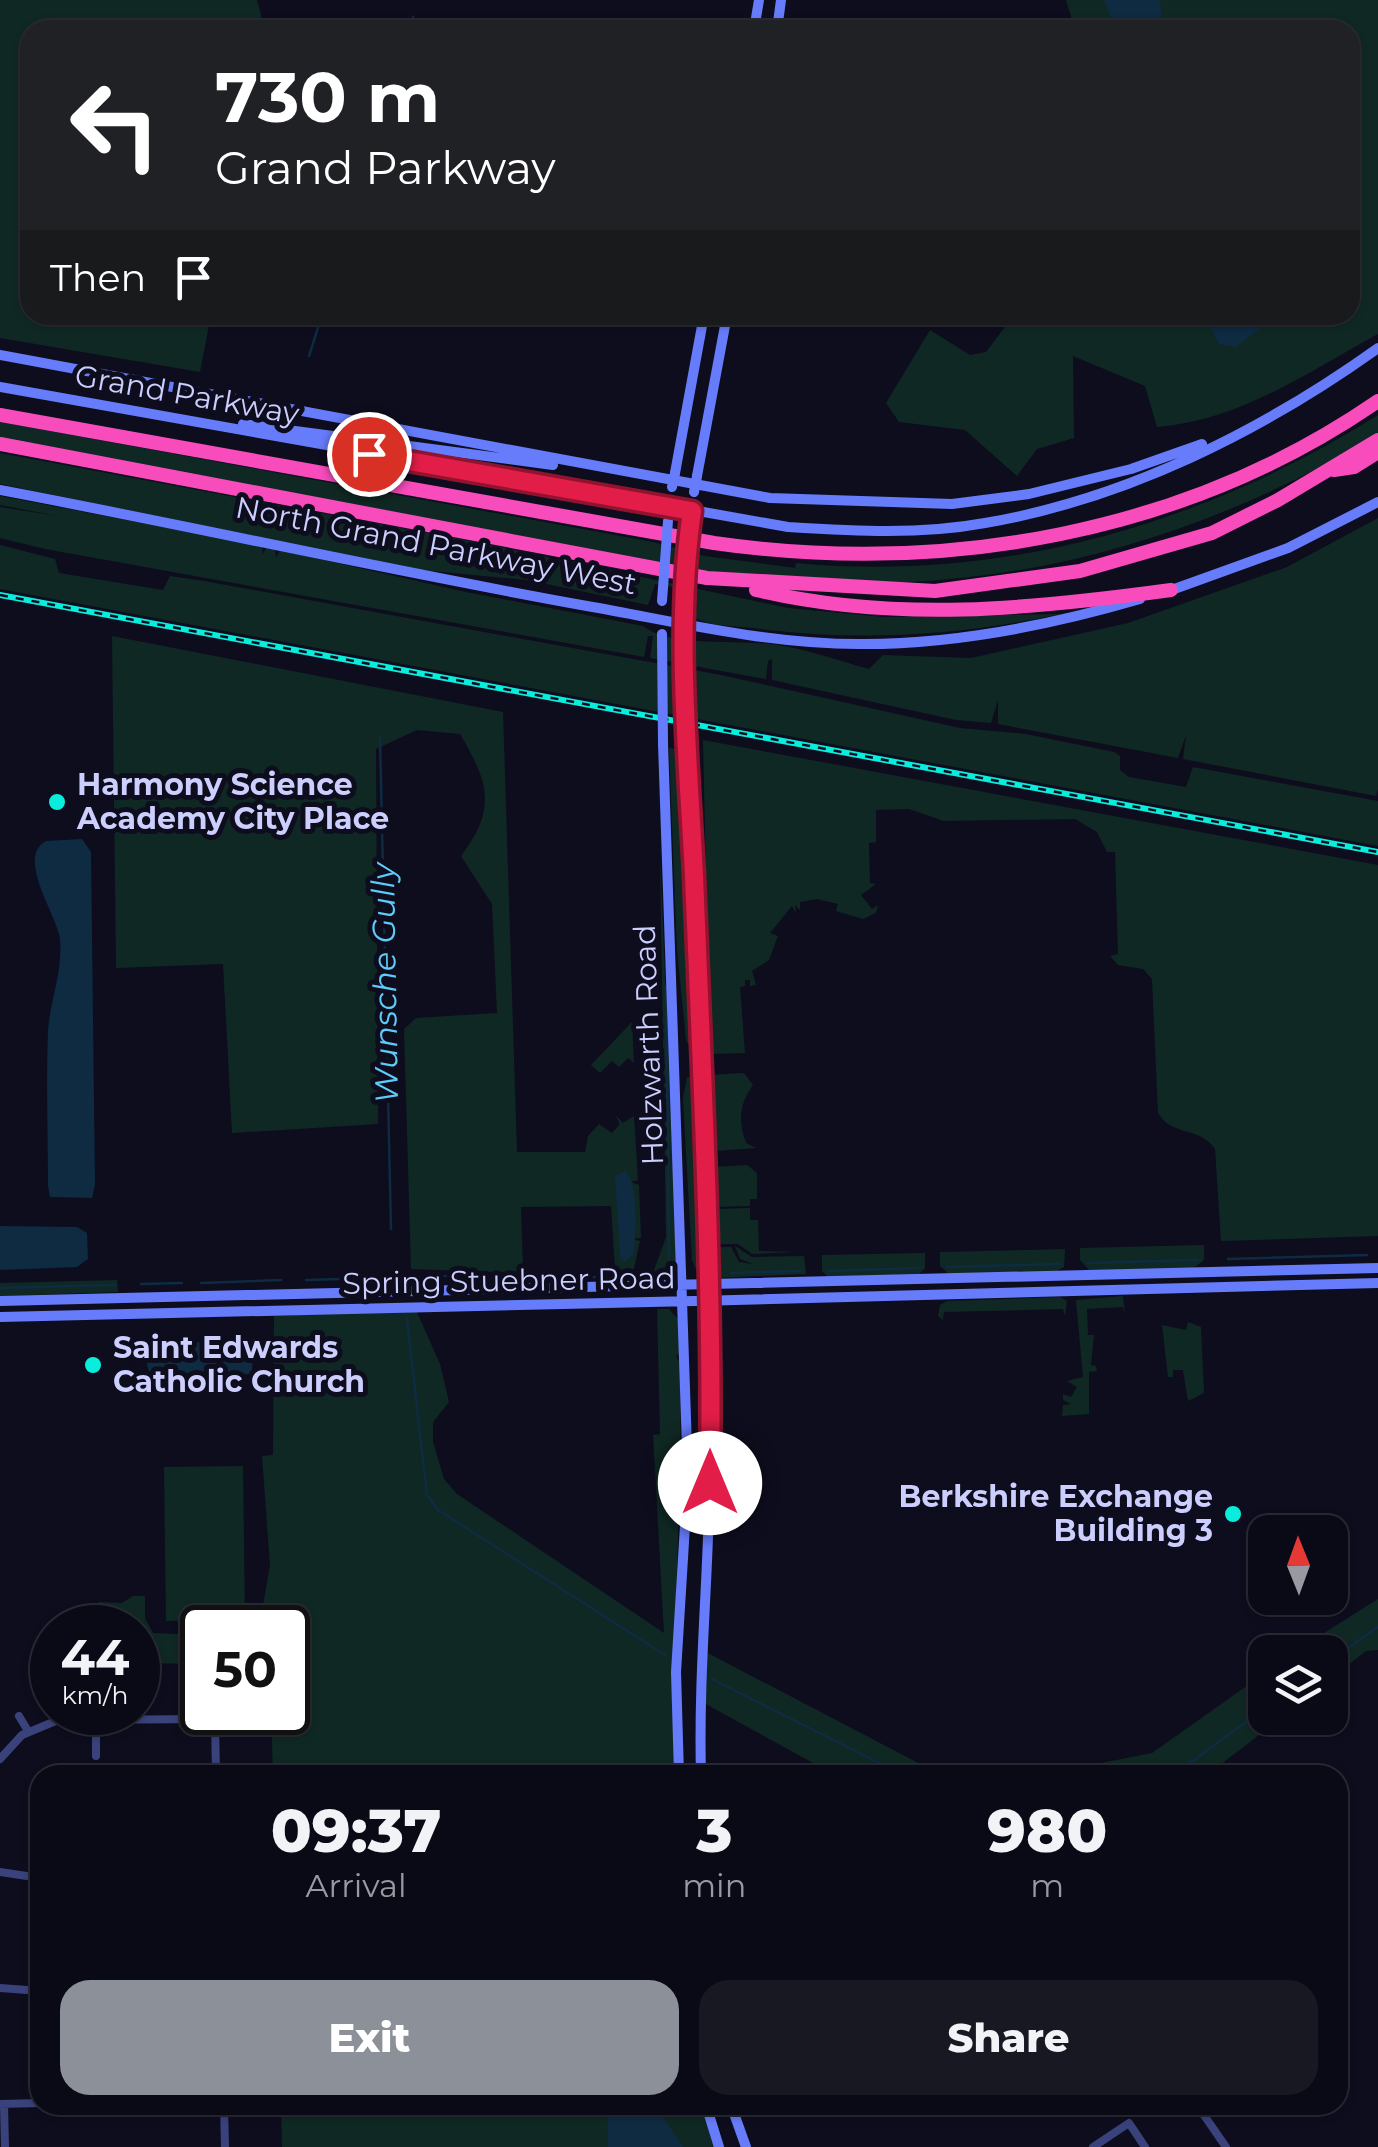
<!DOCTYPE html>
<html lang="en">
<head>
<meta charset="utf-8">
<style>
	body { margin:0; font-family:Montserrat,sans-serif; background:#181823; color:#f1f3f6; height:100vh; display:flex; flex-direction:column; font-size:38px; white-space:nowrap }
	* { box-sizing:border-box; margin:0 }
	p { font-size:32px; color:#999aa1 }
	.icon { flex:none; width:55px; height:55px; fill:none; stroke:currentColor; stroke-width:2; stroke-linecap:round; stroke-linejoin:round }
	.map { position:relative; flex:1; overflow:hidden }
	.sheet { position:absolute; left:30px; top:1765px; width:1318px; height:350px; display:flex; flex-direction:column; background:#0a0a16; border-radius:30px; box-shadow:0 2px 8px #0004,0 0 0 2px #2a2b35 }
	.sheet>* { flex:none }
	.hud { position:absolute; left:20px; top:20px; width:1340px; height:305px; border-radius:30px; box-shadow:0 2px 8px #0004,0 0 0 2px #2a2b35; background:#202124; color:#fff; overflow:hidden }
	.needle { width:65px; rotate:359deg }
	.buttons { position:absolute; left:1248px; top:1515px; display:grid; gap:20px }
	.buttons a { display:grid; place-items:center; width:100px; height:100px; border-radius:20px; background:#0a0a16; box-shadow:0 2px 8px #0004,0 0 0 2px #2a2b35; font-size:50px }
	.speed { position:absolute; left:30px; top:1605px; display:flex; gap:20px; font-size:50px; font-weight:700; text-align:center }
	.speed>* { display:grid; place-content:center; width:130px; height:130px; border-radius:50%; background:#0a0a16; box-shadow:0 2px 8px #0004,0 0 0 2px #2a2b35; line-height:1 }
	.speed small { font-size:25px; font-weight:400 }
	.speed .limit { border:5px solid #111; border-radius:15px; background:#fff; color:#111 }
	.pin { position:absolute; display:grid; place-items:center; width:85px; height:85px; color:#fff; margin:-42px; border:5px solid #fff; border-radius:50%; box-shadow:0 2px 10px #0007 }
	.me { position:absolute; width:110px; margin:-55px; rotate:0deg; stroke-linejoin:round; filter:drop-shadow(0 0 8px #0008) }
	.turn { display:flex; align-items:center; gap:35px; height:210px; padding:0 30px; font-size:45px }
	.turn .icon { width:130px; height:130px; stroke-width:2.5 }
	.turn b { display:block; font-size:70px; line-height:85px }
	.then { display:flex; align-items:center; height:95px; padding:0 30px; background:#0003; gap:20px; font-size:38px }
	.eta { display:flex; justify-content:space-evenly; align-items:center; height:170px; text-align:center }
	.eta b { font-size:60px; font-weight:800; line-height:70px }
	.action { display:flex; gap:20px; margin-top:auto; padding:20px 30px }
	.action a { flex:1; height:115px; border-radius:30px; background:#8c9099; color:#fff; font-size:40px; font-weight:800; line-height:115px; text-align:center }
	.action a+a { background:#181823; color:#f1f3f6 }
	.map>svg:first-child { display:block }
	.green { fill:#102823 }
	.water { fill:#0e2b42 }
	.lines { fill:none; stroke-linecap:round; stroke-linejoin:round }
	.stream { stroke:#0e2b42; stroke-width:2.5 }
	.street { stroke:#3a427c; stroke-width:8 }
	.secondary { stroke:#677cfa; stroke-width:10 }
	.highway { stroke:#f94cbc; stroke-width:14 }
	.rail-casing { stroke:#09eddd; stroke-width:6 }
	.rail { stroke:#0d0d1e; stroke-width:2.5; stroke-dasharray:8; stroke-linecap:butt }
	.secondary-bridge { stroke:#677cfa; stroke-width:10 }
	.route-casing { stroke:#92132f; stroke-width:25 }
	.route { stroke:#e11d48; stroke-width:18 }
	.poi-dot { fill:#09eddd; stroke:#0d0d1e; stroke-width:4 }
	.labels { text-anchor:middle; stroke-width:10; stroke-linejoin:round; paint-order:stroke }
	.street-label { font-size:30px; fill:#cccffd; stroke:#0d0d1e }
	.poi-label { font-size:30px; font-weight:bold; fill:#cccffd; stroke:#0d0d1e; text-anchor:start }
	.water-label { font-size:32px; font-style:italic; fill:#5eccf9; stroke:#0d0d1e }
</style>
</head>
<body>
<div class="map">
<svg width="1378" height="2147" viewBox="0 0 1378 2147">
	<rect width="100%" height="100%" fill="#0d0d1e"/>
	<path class="green" d="M0 0H257L265 30H30V315H211L200 372 0 338Z
		M1066 0H1378V334C1306 373 1241 420 1157 427L1145 386 1073 356 1074 438 1037 449 1017 476 965 430 899 422 886 403 930 330 970 355 986 352 1014 315H1350V30H1075Z
		M1378 415V435C1165 560 947 609 702 570L0 438V422L653 542 705 556 795 568 796 563C1002 583 1204 524 1378 415Z
		M0 453 481 543 788 608 883 617 1061 614C958 636 857 642 753 628 734 626 709 626 693 617V590L655 584 648 605 527 580 421 570 0 484Z
		M0 496 262 546 263 554 267 546 275 548 276 558 280 550 461 591 643 626C669 648 742 639 779 645 809 650 840 661 869 669L883 655 971 658 1128 623 1287 567 1378 518V789L1376 796 1183 759 1186 735 1178 758 998 724V700L991 723 956 720 772 680V659L768 661 766 679 650 658 653 636H648L644 657 45 549 0 538V507L58 516 0 505Z
		M0 545 55 559 59 573 163 590 170 576 204 581 721 675 960 728 1026 734 1114 752 1120 756V770L1129 777 1186 787 1193 767 1378 801V846L0 589Z
		M112 636 503 712 517 1152H585L588 1136 599 1124 612 1133 620 1124 615 1115 623 1123 634 1116 638 1180 631 1182 639 1185 641 1238 632 1239 640 1241 632 1277 616 1284 611 1206 521 1207 523 1273 411 1269 404 1029 416 1018 497 1013 492 904 461 856C497 809 489 783 460 734L417 730 376 749 378 1124 232 1133 223 964 116 968Z
		M703 740 1378 865V1236L1221 1241 1215 1149C1200 1126 1172 1137 1158 1113L1152 979 1143 969 1118 965 1110 956 1118 954 1115 852H1107L1097 832 1075 819 944 821 909 809 876 810V842L869 843 870 883 876 884 861 895 872 909 878 905 876 913 863 919 836 911 838 904 817 899 800 902V910L795 905 796 913 792 906 770 933 778 936 769 960 752 971 756 985 750 986V980H745V986L740 987 745 1053 710 1054Z
		M669 748 681 750 692 1052 686 1040 677 950Z
		M660 856 677 1265 671 1260 676 1273 665 1282 656 1280 653 1273 666 1237Z
		M632 1022 634 1063 628 1058 619 1067 612 1061 600 1073 591 1065Z
		M744 1073 753 1085C739 1105 738 1120 746 1143L756 1148 715 1151 710 1075Z
		M687 1077H691L696 1095 697 1272 692 1260 683 1099Z
		M747 1165 757 1173V1199H750V1206L713 1207V1167Z
		M750 1208V1220H758L759 1251 798 1252 752 1254 738 1244H715L714 1209Z
		M1204 1245V1260L1194 1268 1090 1271 1080 1260V1248Z
		M735 1246 752 1257 804 1256 806 1274 716 1278V1247H731L739 1262 753 1264 740 1259Z
		M1065 1249 1064 1267 1055 1272 950 1275 940 1266V1252Z
		M925 1253V1268L918 1275 828 1277 822 1271V1255Z
		M117 1280 118 1292 0 1296V1283Z
		M1123 1296 1125 1315 1123 1307 1087 1309 1088 1335H1094L1091 1365 1096 1366 1097 1371 1089 1372V1414L1062 1416 1063 1405 1071 1404 1063 1400V1394L1071 1397 1077 1387 1067 1381 1083 1377 1076 1300Z
		M1060 1297 1067 1301 1065 1316 1063 1309 944 1312 943 1320 938 1316 940 1305 947 1301Z
		M657 1309H669L678 1319 680 1352 676 1356 680 1364C683 1501 671 1638 674 1775H273L271 1713 288 1712V1628H259L270 1565 262 1456 273 1455 274 1316 416 1310 440 1364 449 1402 433 1422V1442L444 1479 457 1494 664 1633 653 1435 660 1434Z
		M1188 1322 1201 1327 1204 1393 1188 1401 1183 1370H1173V1377H1168L1162 1325 1186 1330Z
		M243 1466 245 1620 166 1621 164 1467Z
		M133 1596H145V1618L153 1633 202 1635V1664L138 1663V1628L97 1627 98 1602 122 1603Z
		M1378 1599V1650L1366 1651 1330 1679V1652H1294Z
		M704 1651 922 1765 939 1775H835L704 1703Z
		M1265 1673V1718H1281L1207 1775H1039L1152 1753Z
		M281 2105H702L715 2147H282Z"/>
	<path class="water" d="M1104 0H1160L1163 30H1116Z
		M1218 315H1265L1258 330 1236 347 1219 344 1211 328Z
		M82 839 91 852 95 1185 92 1198 50 1197 48 1186C48 1134 46 1082 48 1031 50 1000 63 972 60 939 58 917 15 857 46 841Z
		M625 1171C640 1185 635 1233 634 1254L625 1262 620 1258 615 1176Z
		M0 1226 77 1227 87 1233 88 1259 77 1267 0 1270Z
		M236 1341 253 1346 252 1374 163 1376 149 1372 142 1344Z
		M607 2105H655L683 2147H608Z"/>
	<g class="lines">
		<path class="stream" d="M413 17 418 30
			M309 356 322 315
			M380 738 391 1229
			M666 986 669 1259
			M1228 1259 1367 1255
			M1087 1263 1198 1260
			M947 1267 1059 1264
			M829 1271 919 1268
			M731 1273 800 1271
			M442 1276H479
			M500 1277 560 1279
			M578 1278 596 1277
			M306 1280 373 1278
			M201 1283 281 1280
			M141 1284 182 1283
			M0 1288 116 1285
			M407 1319 427 1495 438 1510 665 1655
			M1330 1660 1378 1627
			M712 1679 903 1775
			M1146 1775 1183 1768 1265 1708"/>
		<path class="street" d="M19 1716 28 1731
			M96 1720V1756
			M0 1759 22 1735 58 1720 215 1719 216 1775
			M0 1872 40 1878
			M0 1988 40 1991
			M0 2104 40 2103
			M4 2104 5 2147
			M224 2105 225 2147
			M1197 2105 1226 2147
			M1093 2147 1129 2123 1145 2147"/>
		<path class="secondary" d="M754 30 759 0
			M777 30 781 0
			M0 355 770 498 952 504 1029 494 1131 469 1202 444
			M0 387 788 527C854 531 920 535 985 523 1126 499 1262 431 1378 348
			M243 424 553 465
			M675 473 704 315
			M697 476 727 315
			M0 490C196 527 391 571 587 606 679 622 770 645 864 644 957 644 1051 625 1140 599
			M1166 592 1288 548 1378 502
			M663 744 688 1477 676 1672 679 1775
			M688 749C698 984 710 1220 710 1456 710 1563 698 1668 701 1775
			M0 1301 1378 1268
			M0 1317C459 1306 919 1297 1378 1283
			M706 2105 719 2147
			M731 2105 746 2147"/>
		<path class="highway" d="M0 415 714 543C944 576 1185 534 1378 401
			M0 444 707 578 935 591 1080 571 1212 533 1278 500 1378 440
			M1334 470 1354 467 1378 452
			M756 590C895 623 1031 609 1171 590"/>
		<g class="rail-casing">
			<path id="rail" d="M0 595 1378 852"/>
		</g>
		<use href="#rail" class="rail"/>
		<path class="secondary-bridge" d="M672 487 675 473
			M694 492 697 476
			M662 601 668 521
			M686 605 690 525
			M662 634 663 744
			M687 639 688 749"/>
	</g>
	<g class="lines">
		<g class="route-casing">
			<path id="route" d="M369 454 692 511C675 627 688 758 694 875 702 1077 713 1281 710 1483"/>
		</g>
		<use href="#route" class="route"/>
	</g>
	<g class="poi-dot">
		<circle cx="57" cy="802" r="10"/>
		<circle cx="93" cy="1365" r="10"/>
		<circle cx="1233" cy="1514" r="10"/>
	</g>
	<g class="labels">
		<g class="street-label">
			<text transform="translate(187 395) rotate(10)" y="10">Grand Parkway</text>
			<text transform="translate(436 546) rotate(11)" y="10">North Grand Parkway West</text>
			<text transform="translate(649 1045) rotate(-92)" y="10">Holzwarth Road</text>
			<text transform="translate(509 1281) rotate(-1)" y="10">Spring Stuebner Road</text>
		</g>
		<g class="poi-label">
			<text x="77" y="795">Harmony Science<tspan x="77" dy="34">Academy City Place</tspan></text>
			<text x="113" y="1358">Saint Edwards<tspan x="113" dy="34">Catholic Church</tspan></text>
			<text x="1213" y="1507" text-anchor="end">Berkshire Exchange<tspan x="1213" dy="34">Building 3</tspan></text>
		</g>
		<g class="water-label">
			<text transform="translate(385 983) rotate(-91)" y="11">Wunsche Gully</text>
		</g>
	</g>
</svg>
<div class="buttons">
<a><svg class="needle" viewBox="-14 -14 28 28"><path d="M0-13l5 13h-10z" fill="#e53935"/><path d="M0 13l5-13h-10z" fill="#999aa1"/></svg></a>
<a><svg class="icon" aria-label="layers" viewBox="0 0 24 24"><path d="M12 4l9 5-9 5-9-5zM3 14l9 5 9-5"/></svg></a>
</div>
<div class="speed"><div>44<small>km/h</small></div><div class="limit">50</div></div>
<div class="pin" style="left:369px;top:454px;background:#d93025"><svg class="icon" aria-label="arrive" viewBox="0 0 24 24"><path d="M6 21V4h12l-3 4 3 4H6"/></svg></div>
<svg class="me" style="left:710px;top:1483px" viewBox="-20 -20 40 40"><circle r="19" fill="#fff"/><path d="M0-13L10 11 0 6-10 11z" fill="#e11d48"/></svg>
<div class="hud">
<div class="turn"><svg class="icon" aria-label="left" viewBox="0 0 24 24"><path d="M17 20v-9H6M10 6l-5 5 5 5"/></svg><div><b>730 m</b>Grand Parkway</div></div>
<div class="then">Then<svg class="icon" aria-label="arrive" viewBox="0 0 24 24"><path d="M6 21V4h12l-3 4 3 4H6"/></svg></div>
</div>
<section class="sheet">
<div class="eta">
<div><b>09:37</b><p>Arrival</p></div>
<div><b>3</b><p>min</p></div>
<div><b>980</b><p>m</p></div>
</div>
<div class="action"><a>Exit</a><a>Share</a></div>
</section>
</div>
</body>
</html>
